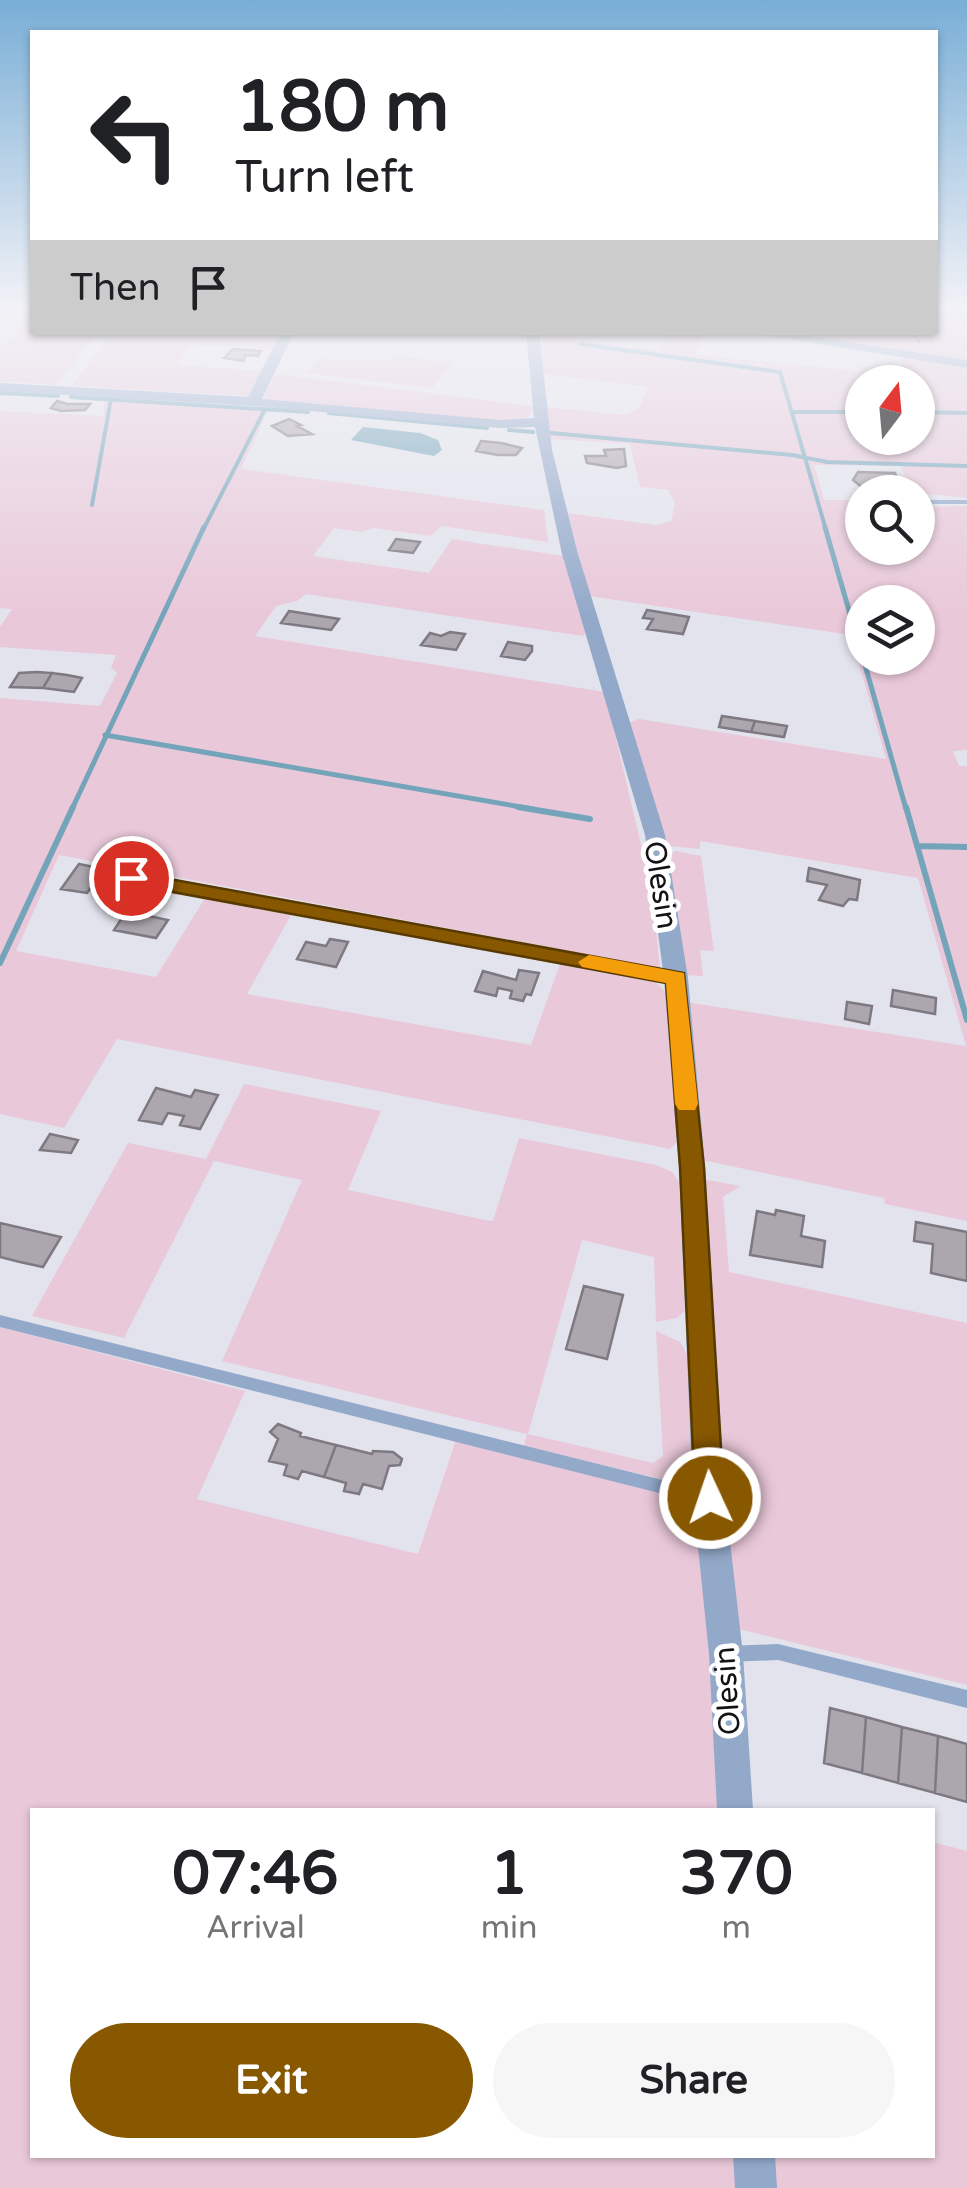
<!DOCTYPE html>
<html lang="en">
<head>
<meta charset="utf-8">
<style>
	body { margin:0; font-family:"Varela Round",sans-serif; background:#f6f6f6; color:#202124; height:100vh; display:flex; flex-direction:column; font-size:38px; white-space:nowrap }
	* { box-sizing:border-box; margin:0 }
	p { font-size:32px; color:#757577 }
	.icon { flex:none; width:55px; height:55px; fill:none; stroke:currentColor; stroke-width:2; stroke-linecap:round; stroke-linejoin:round }
	.map { position:relative; flex:1; overflow:hidden }
	.side { position:absolute; left:30px; top:1808px; width:905px; height:350px; display:flex; flex-direction:column; background:#fff; border-radius:0px; box-shadow:0 2px 8px #0004 }
	.side>* { flex:none }
	.guide { position:absolute; left:30px; top:30px; width:908px; height:305px; border-radius:0px; box-shadow:0 2px 8px #0004; background:#fff; color:#202124; overflow:hidden }
	.needle { width:65px; rotate:16deg }
	.tools { position:absolute; left:845px; top:365px; display:grid; gap:20px }
	.tools a { display:grid; place-items:center; width:90px; height:90px; border-radius:50%; background:#fff; box-shadow:0 2px 8px #0004; font-size:50px }
	.pin { position:absolute; display:grid; place-items:center; width:85px; height:85px; color:#fff; margin:-42px; border:5px solid #fff; border-radius:50%; box-shadow:0 2px 10px #0007 }
	.me { position:absolute; width:110px; margin:-55px; rotate:357deg; stroke-linejoin:round; filter:drop-shadow(0 0 8px #0008) }
	.turn { display:flex; align-items:center; gap:35px; height:210px; padding:0 40px; font-size:45px }
	.turn .icon { width:130px; height:130px; stroke-width:2.5 }
	.turn b { display:block; font-size:70px; line-height:85px }
	.then { display:flex; align-items:center; height:95px; padding:0 40px; background:#0003; gap:20px; font-size:38px }
	.eta { display:flex; justify-content:space-evenly; align-items:center; height:170px; text-align:center }
	.eta b { font-size:60px; font-weight:700; line-height:70px }
	.action { display:flex; gap:20px; margin-top:auto; padding:20px 40px }
	.action a { flex:1; height:115px; border-radius:60px; background:#885800; color:#fff; font-size:40px; font-weight:700; line-height:115px; text-align:center }
	.action a+a { background:#f6f6f6; color:#202124 }
	.map>svg:first-child { display:block }
	.green { fill:#e9c8d9; fill-rule:evenodd }
	.water { fill:#74a4ba }
	.lines { fill:none; stroke-linecap:round; stroke-linejoin:round }
	.stream-far2 { stroke:#74a4ba; stroke-width:4 }
	.stream-far1 { stroke:#74a4ba; stroke-width:5 }
	.stream { stroke:#74a4ba; stroke-width:6 }
	.building { fill:#aca6ae; stroke:#7e7981; stroke-width:2.5 }
	.path { stroke:#84848c; stroke-width:2.5; stroke-dasharray:6 2.5; stroke-linecap:butt }
	.lane { fill:#93a9ca; fill-rule:evenodd }
	.street { fill:#93a9ca; fill-rule:evenodd }
	.route { fill:#885800; stroke:#583900; stroke-width:2.5 }
	.slow { fill:#f59e0b }
	.labels { text-anchor:middle; stroke-width:10; stroke-linejoin:round; paint-order:stroke }
	.street-label { font-size:30px; fill:#131317; stroke:#fff }
</style>
</head>
<body>
<div class="map">
<svg width="967" height="2188" viewBox="0 0 967 2188">
	<rect width="100%" height="100%" fill="#e3e3ed"/>
	<path class="green" d="M935 309H967V332H961L967 341V362L779 333 935 332Z
		M32 315V332L282 333 274 349 191 344 177 365 264 371 250 396 71 386 109 339 93 338 57 385 0 381V344H5Z
		M667 333H705L695 355 859 371V367L904 368 901 358 967 368V498L911 492 901 466 814 465 824 500H862V548H918V507L967 506V750L953 751 959 766H967V1221L885 1204 884 1198 702 1160 685 1002 966 1046 918 878 700 841V849L668 846 660 840 629 723 639 719 886 759 851 635 589 596 568 513 657 525 671 521 675 503 668 490 640 487 630 444 549 439 546 407 625 415 639 408 648 387 542 374 541 338 586 340 657 350ZM862 382H918V438H862ZM862 602H918V658H862Z
		M399 356 452 363 432 388 305 373 320 359 391 360Z
		M275 374 532 406 533 410 526 418 497 421 263 400Z
		M104 401 268 411 241 469 544 510 548 542 441 526 431 536 374 528 361 532 334 528 313 556 429 573 452 539 563 556 587 631 583 636 306 594 297 601 276 606 255 636 605 692 652 891 660 968 59 855 16 951 156 977 205 898 291 915 247 994 531 1045 560 964 656 982 666 993 677 1142 670 1149 117 1039 64 1128 0 1114V698L100 706 117 673 111 668 116 655 0 647V627L12 609 0 608V411L104 416Z
		M676 851 701 856 714 951 700 950 703 976 686 975 667 855Z
		M244 1084 381 1111 348 1190 485 1220 493 1221 519 1138 656 1165 672 1172 679 1182 685 1311 677 1318 656 1322 654 1257 582 1240 528 1434 653 1463 663 1456 656 1331 680 1342 690 1359 696 1467 691 1481 678 1483 524 1446 527 1434 222 1361 302 1180 214 1161 124 1338 32 1316 128 1143 206 1159Z
		M702 1179 740 1186 723 1197 729 1272 967 1323V1685L738 1629 732 1604Z
		M0 1327 245 1391 197 1499 418 1554 456 1440 659 1490 684 1501 706 1528 719 1810H32V2155H736L738 2188H0Z
		M933 1842 967 1851V2188H774L772 2155H932Z"/>
	<path class="water" d="M363 427 420 433 438 440 442 450 434 456 351 440Z"/>
	<g class="lines">
		<path class="stream-far2" d="M580 344 780 372 826 530
			M0 393 58 396
			M71 397 308 412
			M794 412H862
			M918 412 967 413
			M329 413 487 428
			M509 430 533 432
			M551 433 792 455 827 462 967 466
			M92 505 111 399
			M203 530 265 409"/>
		<path class="stream-far1" d="M825 527 862 656
			M863 658 906 809
			M105 735 533 809
			M72 809 204 527"/>
		<path class="stream" d="M518 807 590 819
			M906 807 967 1020
			M917 846 967 847
			M0 963 73 807"/>
	</g>
	<path class="building" d="M233 349 249 350 261 351 258 356 245 355 244 361 224 358Z
		M57 401 67 404H90L85 410 61 411 51 408Z
		M289 419 301 425 297 426 312 434 288 436 272 426Z
		M481 441 501 443 522 448 516 455H498L476 451Z
		M624 449 626 466 617 468 587 463 585 456H606L604 450Z
		M858 472 895 473 898 481H878L880 489 863 488 853 480Z
		M396 539 420 542 413 553 389 550Z
		M647 610 689 617 683 634 647 629 653 619 643 618Z
		M289 611 339 619 331 630 281 623Z
		M450 632 465 634 456 650 421 645 430 633 441 636Z
		M508 642 532 646V651L525 660 501 656Z
		M37 672 52 673 43 688 10 687 19 673Z
		M52 673 67 675 82 678 74 692 43 688Z
		M722 716 755 721 751 732 719 727Z
		M755 721 787 726 784 737 751 732Z
		M79 864 114 871 105 884 95 882 87 893 61 889Z
		M809 868 860 880 857 900 849 899 843 906 819 900 827 885 807 881Z
		M131 904 149 908 144 915 168 920 156 938 114 930Z
		M330 939 348 942 336 967 297 959 306 942 326 946Z
		M519 970 539 973 531 995 526 994 523 1001 510 998 512 991 498 988 496 996 475 991 483 971 516 980Z
		M893 990 936 998 935 1014 891 1006Z
		M847 1002 872 1006 869 1024 845 1019Z
		M156 1088 191 1097 195 1090 218 1095 200 1129 180 1125 184 1116 168 1113 162 1124 139 1120Z
		M50 1134 78 1140 71 1153 40 1150Z
		M776 1210 804 1216 801 1236 825 1241 822 1267 750 1255 757 1211 775 1215Z
		M916 1222 967 1232V1281L931 1273 933 1244 914 1241Z
		M0 1223 61 1237 43 1267 20 1262 0 1257Z
		M584 1286 623 1295 607 1359 566 1349Z
		M278 1424 301 1433 300 1436 336 1445 324 1477 302 1471 298 1479 284 1475 287 1465 269 1461 278 1439 270 1432Z
		M336 1445 372 1454 373 1451 393 1452 402 1459 400 1465 389 1466 382 1489 363 1484 359 1494 344 1491 346 1483 324 1477Z
		M830 1708 866 1717 862 1773 824 1763Z
		M866 1717 902 1727 898 1783 862 1773Z
		M902 1727 938 1736 935 1793 898 1783Z
		M938 1736 967 1744V1802L935 1793Z"/>
	<g class="lines">
		<path class="path" d="M913 332 919 343"/>
		<path class="lane" d="M928 500H967V504H928Z
			M131 875 676 974 682 978 676 982 127 880 126 878Z
			M0 1315 707 1491 713 1493 715 1498 713 1503 707 1505 0 1327Z
			M778 1644 967 1690V1708L778 1660 728 1662 722 1660 720 1654 722 1648 728 1646Z"/>
		<path class="street" d="M281 332H294L262 399 501 420 534 418 526 332H539L552 450 578 554 665 835 688 978 705 1167 725 1498 743 1654 753 1810H717L709 1654 693 1498 679 1167 664 978 645 835 562 554 535 427 501 428 253 406 0 391V383L248 397Z
			M747 332H783L967 360V368Z
			M733 2155H775L777 2188H735Z"/>
	</g>
	<linearGradient id="sky" x2="0" y2="1"><stop stop-color="#79aed6"/><stop offset="0.5" stop-color="#f2f2f7"/><stop offset="1" stop-color="#f2f2f7" stop-opacity="0"/></linearGradient>
	<rect width="967" height="615" fill="url(#sky)"/>
	<path class="route" d="M131 872 684 973 704 1167 724 1498 720 1508 710 1512 699 1508 695 1498 680 1167 666 983 124 883 121 878Z"/>
	<path class="slow" d="M589 955 684 973 698 1104 695 1110H679L675 1104 666 983 582 967 578 962Z"/>
	<g class="labels">
		<g class="street-label">
			<text transform="translate(661 885) rotate(81)" y="10">Olesin</text>
			<text transform="translate(727 1691) rotate(-94)" y="10">Olesin</text>
		</g>
	</g>
</svg>
<div class="tools">
<a><svg class="needle" viewBox="-14 -14 28 28"><path d="M0-13l5 13h-10z" fill="#e53935"/><path d="M0 13l5-13h-10z" fill="#757577"/></svg></a>
<a><svg class="icon" aria-label="search" viewBox="0 0 24 24"><circle cx="10" cy="10" r="6"/><path d="M15 15l6 6"/></svg></a>
<a><svg class="icon" aria-label="layers" viewBox="0 0 24 24"><path d="M12 4l9 5-9 5-9-5zM3 14l9 5 9-5"/></svg></a>
</div>
<div class="pin" style="left:131px;top:878px;background:#d93025"><svg class="icon" aria-label="arrive" viewBox="0 0 24 24"><path d="M6 21V4h12l-3 4 3 4H6"/></svg></div>
<svg class="me" style="left:710px;top:1498px" viewBox="-20 -20 40 40"><circle r="17" fill="#885800" stroke="#fff" stroke-width="3"/><path d="M0-11L8 9 0 5-8 9z" fill="#fff"/></svg>
<div class="guide">
<div class="turn"><svg class="icon" aria-label="left" viewBox="0 0 24 24"><path d="M17 20v-9H6M10 6l-5 5 5 5"/></svg><div><b>180 m</b>Turn left</div></div>
<div class="then">Then<svg class="icon" aria-label="arrive" viewBox="0 0 24 24"><path d="M6 21V4h12l-3 4 3 4H6"/></svg></div>
</div>
<section class="side">
<div class="eta">
<div><b>07:46</b><p>Arrival</p></div>
<div><b>1</b><p>min</p></div>
<div><b>370</b><p>m</p></div>
</div>
<div class="action"><a>Exit</a><a>Share</a></div>
</section>
</div>
</body>
</html>
